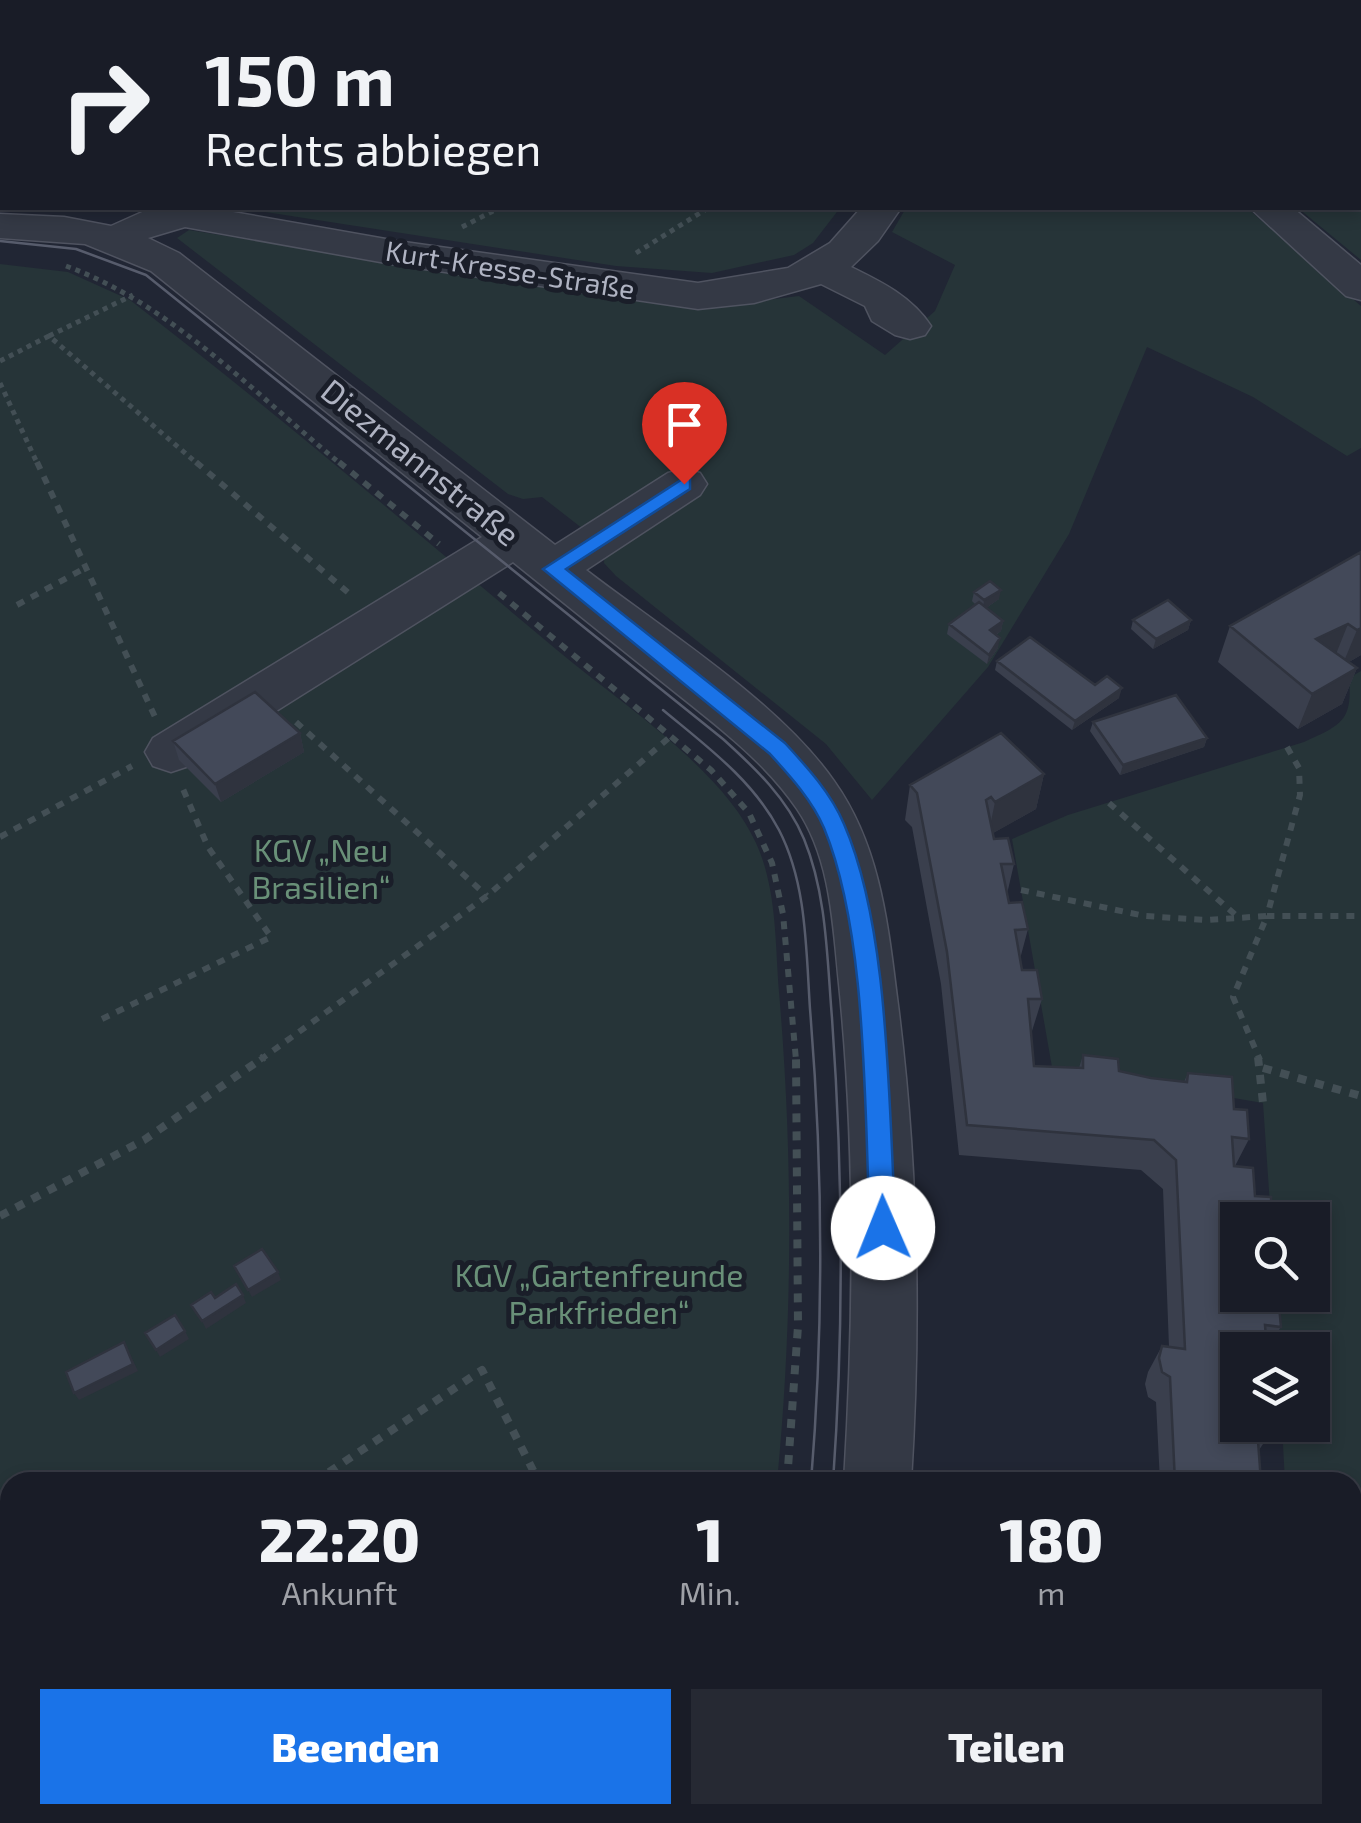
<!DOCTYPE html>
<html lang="de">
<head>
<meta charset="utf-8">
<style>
	body { margin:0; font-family:"Exo 2",sans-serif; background:#262933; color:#f1f3f6; height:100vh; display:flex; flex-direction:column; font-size:38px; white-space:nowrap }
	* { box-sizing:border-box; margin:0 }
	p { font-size:32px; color:#9fa1a7 }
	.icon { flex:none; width:55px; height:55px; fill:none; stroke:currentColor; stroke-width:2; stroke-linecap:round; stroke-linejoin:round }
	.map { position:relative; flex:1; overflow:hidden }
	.sheet { position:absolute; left:0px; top:1472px; width:1362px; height:352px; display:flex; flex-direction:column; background:#191c27; border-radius:30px 30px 0 0; box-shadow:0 5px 15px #0003,0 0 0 2px #373a44 }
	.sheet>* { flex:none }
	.hud { position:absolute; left:0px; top:0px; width:1362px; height:210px; box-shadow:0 5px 15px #0003,0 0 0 2px #373a44; background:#191c27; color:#f1f3f6; overflow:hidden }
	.fabs { position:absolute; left:1220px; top:1202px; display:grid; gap:20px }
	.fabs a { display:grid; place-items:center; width:110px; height:110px; border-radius:0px; background:#191c27; box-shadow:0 5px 15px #0003,0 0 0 2px #373a44; font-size:50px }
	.pin { position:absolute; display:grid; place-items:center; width:85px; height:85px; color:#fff; margin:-102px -42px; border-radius:50% 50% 50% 0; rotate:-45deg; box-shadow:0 0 10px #0007 }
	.pin .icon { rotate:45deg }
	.me { position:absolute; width:110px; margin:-55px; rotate:359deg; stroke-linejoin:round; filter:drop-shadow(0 0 8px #0008) }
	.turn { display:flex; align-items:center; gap:35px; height:210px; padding:0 40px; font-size:45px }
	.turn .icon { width:130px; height:130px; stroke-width:2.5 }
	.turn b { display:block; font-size:70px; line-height:85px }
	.eta { display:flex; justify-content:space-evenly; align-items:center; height:170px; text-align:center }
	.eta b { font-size:60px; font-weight:800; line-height:70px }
	.action { display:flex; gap:20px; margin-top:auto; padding:20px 40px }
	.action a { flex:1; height:115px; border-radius:0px; background:#1a73e8; color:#fff; font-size:40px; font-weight:800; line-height:115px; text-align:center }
	.action a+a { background:#262933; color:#f1f3f6 }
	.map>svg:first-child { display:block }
	.green { fill:#263438 }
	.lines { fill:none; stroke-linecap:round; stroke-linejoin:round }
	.minor-casing { stroke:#4f5360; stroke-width:3 }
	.path-far2 { stroke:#434f55; stroke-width:5; stroke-dasharray:5 5; stroke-linecap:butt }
	.path-far1 { stroke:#434f55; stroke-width:6; stroke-dasharray:8 8; stroke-linecap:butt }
	.path { stroke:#434f55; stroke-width:8; stroke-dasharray:9 9; stroke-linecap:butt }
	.minor { fill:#343945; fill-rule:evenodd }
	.tram { stroke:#575c6c; stroke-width:2.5 }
	.wall { fill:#3a3f4d }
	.shaded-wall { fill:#2f333e }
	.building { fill:#434959; stroke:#2f333e; stroke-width:2.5 }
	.route { fill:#1a73e8; stroke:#114b97; stroke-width:2.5 }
	.labels { text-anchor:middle; stroke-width:10; stroke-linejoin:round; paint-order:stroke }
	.far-street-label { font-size:28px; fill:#afb3c2; stroke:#1a1e29 }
	.street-label { font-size:32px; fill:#afb3c2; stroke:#1a1e29 }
	.park-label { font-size:32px; fill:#699078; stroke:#1a1e29 }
</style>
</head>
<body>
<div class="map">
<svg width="1361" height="1823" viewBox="0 0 1361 1823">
	<rect width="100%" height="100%" fill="#212634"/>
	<path class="green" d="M1109 0H1361V260L1298 208H1360V2Z
		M240 208H840L813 243 794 255 712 273 616 266Z
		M906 208H1247L1361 306V448L1347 456 1253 397 1147 347 1069 534 988 667 872 800 826 744 616 576 604 563 605 546 542 497 523 499 508 494 177 238 189 230 655 304 715 306 799 296 885 355 935 311 955 265 892 232Z
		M0 264 68 272 130 300C275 412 416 532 557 650 620 703 722 768 756 843 777 889 775 943 779 992 793 1155 793 1319 777 1482H10V1815H734L732 1823H0Z
		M1361 671V1823H1317L1316 1815H1352V1482H1285L1282 1425H1312V1350H1281L1277 1295H1312V1220H1271L1263 1103 1052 1067 1012 839 1068 815 1304 742C1341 725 1353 721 1349 678Z"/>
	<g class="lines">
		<g class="minor-casing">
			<path id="minor" d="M1016 0H1053L1055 2H1018Z
				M210 208 397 241 698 283 788 268 830 243 861 208H901L878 241 851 267C882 282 912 297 931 326L925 335 910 339 895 335 872 321 865 306 821 284 754 303 698 309 397 265 185 227 148 238 179 253 555 545 668 473 684 469 700 473 707 484 700 495 586 570C664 630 779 702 834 781 881 847 888 926 898 1005 918 1162 921 1324 911 1482H844C854 1316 856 1150 839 984 833 926 831 859 797 809 763 759 713 723 666 685 615 644 564 603 513 562L189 766 171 772 153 766 145 752 153 738 482 537 151 271 85 244 0 238V214L64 217 111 226 149 209Z
				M1250 208H1293L1361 265V300L1346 296Z
				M810 1815H884L882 1823H808Z"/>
		</g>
		<path class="path-far2" d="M462 227 499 208
			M636 253 708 208
			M66 266C171 304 256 395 342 465
			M49 336 133 295
			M0 361 49 336 199 465
			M0 383 38 465"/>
		<path class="path-far1" d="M37 462 155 717
			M196 462 352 596
			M339 462 439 544
			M499 593 711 770 749 813 772 863 783 914 796 1060
			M17 605 87 567
			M296 722 487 896
			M1287 747 1299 768 1300 795 1267 916H1361
			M1109 803 1239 918
			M0 837 132 766
			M1021 890 1145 916 1206 920 1267 916 1233 997 1260 1060
			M102 1019 271 937 208 847 183 789
			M260 1060 487 896 671 736"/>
		<path class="path" d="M1258 1057 1263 1103
			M1263 1068 1361 1096
			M0 1216 144 1140 264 1057
			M314 1482 482 1370 539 1482
			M787 1482 798 1326 796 1057
			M1352 1528 1361 1529
			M319 1815 322 1823
			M715 1815 745 1823 746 1815"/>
		<use href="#minor" class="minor"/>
		<path class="tram" d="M0 241 76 249 146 275 723 739C755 768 787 798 804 839 827 895 827 959 832 1018 843 1173 844 1327 833 1482
			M663 710C705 745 753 780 779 830 807 884 806 950 810 1009 823 1167 824 1324 811 1482
			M772 1823 774 1815
			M799 1823 800 1815"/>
	</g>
	<path class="wall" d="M1361 552V655L1349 662 1357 668 1342 704 1298 729 1218 662 1230 626Z
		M974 592 999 599 986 608 1003 621 1001 631 996 635 998 648 987 664 947 634 949 624 976 605 972 601Z
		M1133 620H1191L1188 630 1153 649 1131 629Z
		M997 661 1119 698 1072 730 995 670Z
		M1093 722 1207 738 1204 747 1120 775 1090 731Z
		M300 733 304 752 221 802 179 760 173 741Z
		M1044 774 1036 809 993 833 994 839 1014 864 1007 894 1009 903 1028 929 1020 959 1022 970 1042 999 1032 1031H1031L1034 1066 1079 1068 1083 1055 1119 1071 1151 1078 1184 1082 1188 1073 1234 1109 1249 1139 1235 1166 1238 1295 1281 1327 1267 1349 1238 1350 1273 1429 1259 1450 1261 1482H1160L1156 1402 1148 1397 1145 1384 1148 1372 1162 1346 1169 1347 1163 1189 1141 1170 959 1155 941 984 912 827 905 820 910 785Z
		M1190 1815H1303L1304 1823H1191Z"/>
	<path class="shaded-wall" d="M1001 590 999 599 983 610 984 600Z
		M1191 620 1188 630 1153 649 1156 639Z
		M1003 621 1001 631 988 640 990 630Z
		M1348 624 1334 659 1316 639Z
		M1361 628V655L1342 666 1357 630Z
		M1000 638 998 648 987 664 989 655Z
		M1357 668 1342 704 1298 729 1312 694Z
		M1122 688 1119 698 1072 730 1075 721Z
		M300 733 304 752 221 802 215 784Z
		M1207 738 1204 747 1120 775 1123 765Z
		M1044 774 1036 809 988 836 995 802Z
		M278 1272 281 1280 252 1297 248 1290Z
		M243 1295 246 1303 206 1329 202 1321Z
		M185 1331 189 1339 160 1357 156 1350Z
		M124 1342 138 1371 79 1400 74 1393Z"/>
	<path class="building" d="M1361 552V628L1357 630 1348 624 1316 639 1357 668 1312 694 1230 626Z
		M990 581 1001 590 984 600 974 592Z
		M1168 600 1191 620 1156 639 1133 620Z
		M979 602 1003 621 990 630 1000 638 989 655 949 624Z
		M1030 637 1095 685 1107 676 1122 688 1075 721 997 661Z
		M255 692 300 733 215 784 173 741Z
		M1176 695 1207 738 1123 765 1093 722Z
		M1001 733 1044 774 995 802 991 797 986 800 994 839 1008 838 1014 864H1001L1009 903 1022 902 1028 929 1015 930 1022 970H1037L1042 999H1028L1034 1066 1083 1068V1055L1118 1059 1119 1071 1151 1078 1187 1082 1188 1073 1232 1077 1234 1109 1247 1110 1249 1139 1232 1137 1234 1166 1253 1168 1255 1196 1271 1197 1272 1220H1238V1295H1278L1281 1327 1265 1325 1267 1350H1238V1425H1273V1429L1257 1427 1261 1482H1175L1170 1377 1162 1372 1159 1358 1162 1346 1185 1349 1176 1160 1154 1140 967 1125 947 952 917 793 910 785Z
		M262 1249 278 1272 248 1290 234 1266Z
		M236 1284 243 1295 202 1321 191 1305 211 1292 215 1298Z
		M175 1315 185 1331 156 1350 145 1333Z
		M124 1342 133 1364 74 1393 66 1372Z
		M951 1815H977L1034 1823H950Z
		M1209 1815H1303L1304 1823H1204L1209 1818Z"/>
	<path class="route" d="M684 478 690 479V489L566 569 785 743C807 767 831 793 844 824 891 932 888 1109 896 1228L892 1236 883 1239 874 1236 870 1228C864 1110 868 935 824 828 812 800 790 776 770 754L543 569Z"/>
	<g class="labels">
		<g class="far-street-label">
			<text transform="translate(510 270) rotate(9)" y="10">Kurt-Kresse-Straße</text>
		</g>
		<g class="street-label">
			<text transform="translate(420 463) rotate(39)" y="11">Diezmannstraße</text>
		</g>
		<g class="park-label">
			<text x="321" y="862">KGV „Neu<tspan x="321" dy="37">Brasilien“</tspan></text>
			<text x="599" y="1287">KGV „Gartenfreunde<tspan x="599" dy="37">Parkfrieden“</tspan></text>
		</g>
	</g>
</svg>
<div class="fabs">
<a><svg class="icon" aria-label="search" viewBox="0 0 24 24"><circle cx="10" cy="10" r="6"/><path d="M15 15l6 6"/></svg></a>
<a><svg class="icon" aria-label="layers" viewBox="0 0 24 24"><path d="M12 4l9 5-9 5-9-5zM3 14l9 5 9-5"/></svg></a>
</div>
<div class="pin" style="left:684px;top:484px;background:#d93025"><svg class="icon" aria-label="arrive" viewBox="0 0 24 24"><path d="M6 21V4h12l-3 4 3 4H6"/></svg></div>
<svg class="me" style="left:883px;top:1228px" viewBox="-20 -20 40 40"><circle r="19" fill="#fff"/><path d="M0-13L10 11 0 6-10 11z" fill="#1a73e8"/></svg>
<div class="hud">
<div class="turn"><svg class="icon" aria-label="right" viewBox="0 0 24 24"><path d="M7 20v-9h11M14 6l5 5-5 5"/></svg><div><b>150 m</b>Rechts abbiegen</div></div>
</div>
<section class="sheet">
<div class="eta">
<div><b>22:20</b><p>Ankunft</p></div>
<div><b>1</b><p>Min.</p></div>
<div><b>180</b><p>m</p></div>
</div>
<div class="action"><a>Beenden</a><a>Teilen</a></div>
</section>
</div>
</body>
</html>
